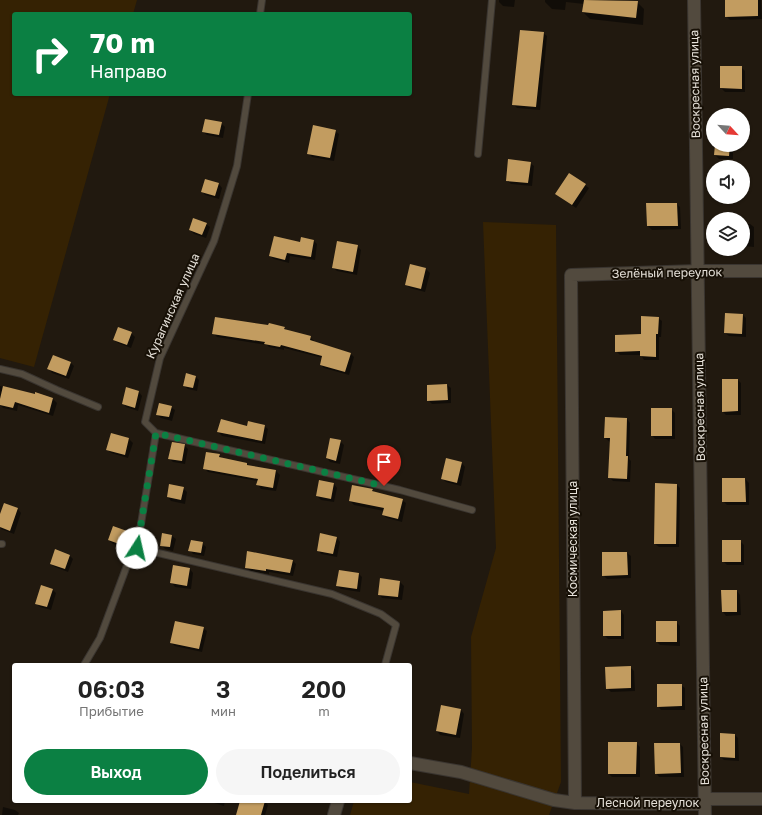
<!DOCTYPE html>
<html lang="ru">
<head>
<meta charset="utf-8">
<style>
	body { margin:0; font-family:"Golos Text",sans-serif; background:#f6f6f6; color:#222; height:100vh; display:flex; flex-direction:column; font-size:15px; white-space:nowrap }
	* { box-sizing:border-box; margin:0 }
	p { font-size:13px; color:#767676 }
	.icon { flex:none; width:22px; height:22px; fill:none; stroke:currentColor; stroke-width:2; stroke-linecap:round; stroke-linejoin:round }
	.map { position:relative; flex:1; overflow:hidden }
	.panel { position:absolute; left:12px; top:663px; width:400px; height:140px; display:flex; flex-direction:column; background:#fff; border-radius:4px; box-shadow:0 1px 3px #0004 }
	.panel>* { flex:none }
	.hud { position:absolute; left:12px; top:12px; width:400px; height:84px; border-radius:4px; box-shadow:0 1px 3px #0004; background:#0b8043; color:#fff; overflow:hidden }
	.needle { width:26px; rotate:116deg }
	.buttons { position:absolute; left:706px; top:108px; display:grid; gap:8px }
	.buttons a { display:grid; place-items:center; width:44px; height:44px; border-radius:50%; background:#fff; box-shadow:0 1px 3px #0004; font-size:20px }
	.pin { position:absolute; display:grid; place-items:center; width:34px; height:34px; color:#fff; margin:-41px -17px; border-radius:50% 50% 50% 0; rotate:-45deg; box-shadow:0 0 4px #0007 }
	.pin .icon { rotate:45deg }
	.me { position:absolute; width:44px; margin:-22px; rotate:10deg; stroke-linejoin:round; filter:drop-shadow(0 0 3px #0008) }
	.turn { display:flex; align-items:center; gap:14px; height:84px; padding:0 12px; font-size:18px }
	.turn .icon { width:52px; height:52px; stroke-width:2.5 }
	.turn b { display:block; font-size:28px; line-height:34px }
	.eta { display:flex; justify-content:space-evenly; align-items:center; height:68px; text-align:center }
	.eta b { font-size:24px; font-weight:600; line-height:28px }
	.button { display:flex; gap:8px; margin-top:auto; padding:8px 12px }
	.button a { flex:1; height:46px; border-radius:24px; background:#0b8043; color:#fff; font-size:16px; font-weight:600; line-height:46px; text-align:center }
	.button a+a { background:#f6f6f6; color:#222 }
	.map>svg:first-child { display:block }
	.green { fill:#352203 }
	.shadow { fill:#0007 }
	.building { fill:#c29c60 }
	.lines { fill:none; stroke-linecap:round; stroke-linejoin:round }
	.lane-casing { stroke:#3a3530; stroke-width:8 }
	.street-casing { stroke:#3a3530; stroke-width:14 }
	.lane { stroke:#524a3e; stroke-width:6 }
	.street { stroke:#524a3e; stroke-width:12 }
	.route { stroke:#0b8043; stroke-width:7; stroke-dasharray:0 12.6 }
	.labels { text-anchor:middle; stroke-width:4; stroke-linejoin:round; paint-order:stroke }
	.street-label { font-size:12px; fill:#e6e1d9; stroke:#171006 }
</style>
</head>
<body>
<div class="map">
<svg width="762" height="815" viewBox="0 0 762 815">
	<rect width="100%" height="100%" fill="#21190f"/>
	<path class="green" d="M0 0H137L133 14H14V94H110L34 367 0 358Z
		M483 222 556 225 561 782 549 815H350L354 801H410V782L469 794 472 748 471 637 496 548Z"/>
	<path class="shadow" d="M499 0H515L514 7 503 6 499 2Z
		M545 0H617L637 2 644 9 643 25 590 19 583 12 584 4 566 2 565 10 552 9 545 2Z
		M726 0H761L762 19 730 20 726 16Z
		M543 33 547 36 540 110 517 108 513 104Z
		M721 67H741L745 71V92H725L721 88Z
		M221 123 225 127 223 138 207 135 203 132Z
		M335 131 339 134 334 161 312 157 308 153Z
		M716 145H733V159H719L715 155Z
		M530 163 534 166 532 186 511 184 507 180Z
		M569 174 589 188 576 208 560 197Z
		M219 184 222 188 219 199 205 195 202 191Z
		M677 204 680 207 681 229 652 230 648 226Z
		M206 224 210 227 206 238 194 234 190 230Z
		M743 224H750L754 227V247L743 246Z
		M314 241 317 244 315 260 290 256 289 263 274 259 270 256 301 243Z
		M357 246 361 250 357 275 337 271 333 268Z
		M411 266 426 269 430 273 425 292 410 288 406 284Z
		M743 315 746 318V337L729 336 725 333Z
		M658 318 662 321 661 337H659V360H644L641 355H620L616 351 642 335Z
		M284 328 288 331 310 337 314 341V342L350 353 354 357 349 375 324 368 321 365 323 358 284 348V350L269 347 267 345 217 337 213 333Z
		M131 333 135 337 131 348 118 343 114 340Z
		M70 362 74 366 69 379 52 373 49 369Z
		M196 377 199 380 197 391 188 389 184 386Z
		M738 380 741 383V415H726L723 412Z
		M428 385H447L451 388V403L432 404 428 400Z
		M0 386 35 395 36 394 53 399 57 403 53 416 18 405 17 411 3 408 0 405 1 398H0Z
		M127 388 139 392 142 396 138 411 126 407 123 403Z
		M171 407 175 410 172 421 161 418 157 415Z
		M671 409 675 413V439H655L652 435Z
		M627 419 630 423 629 459 631 461 630 482 613 481 609 477 610 442 605 438Z
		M264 426 268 429 265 444 222 436 218 432Z
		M112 434 129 439 133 443 128 458 111 453 107 449Z
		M340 441 344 445 340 464 330 462 327 458Z
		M184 445 188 449 185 464 173 462 170 459Z
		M219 455 223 459 247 464 249 466 276 471 280 475 276 491 261 489 258 485V481L208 472 204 468Z
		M462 463 465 467 461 486 446 482 442 478Z
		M745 479 749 483V505H727L723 501Z
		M334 484 337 488 334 502 321 500 317 496Z
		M677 485 680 488 679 547H659L655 544Z
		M183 488 187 492 185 504 171 501 168 497Z
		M372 490 375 493 402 500 406 503 402 522 387 518 383 515 384 511 354 505 350 501Z
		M18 509 21 513 14 534 1 529 0 517Z
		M126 531 130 535 126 548 113 544 109 540Z
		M163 534 172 536 176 539 173 551 165 549 161 545Z
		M337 538 340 542 337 557 321 554 318 550Z
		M740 541 744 545V565H727L723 561Z
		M202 543 206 547 204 556 193 554 190 550Z
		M627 553 631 556V578L607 579 603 575Z
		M69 555 73 559 68 572 55 567 51 564Z
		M292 560 296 564 293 576 269 572V574L250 571 246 567Z
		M190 569 193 573 191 589 175 587 172 583Z
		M359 574 362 577 360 592 341 589 337 586Z
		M380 579 400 582 404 586 402 600 382 598 379 594Z
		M53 590 56 593 51 610 40 607 36 603Z
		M737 591 740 595 741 615 726 616 723 612Z
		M621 611 624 615V639H608L604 635Z
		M676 622 680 626V646L660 645 657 642Z
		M203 628 207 631 202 652 175 646 171 643Z
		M630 667 634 671 635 691 611 692 607 688Z
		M681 685 685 688V710H661L658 706Z
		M441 706 461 710 464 714 460 738 440 735 437 731Z
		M735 735 738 738 739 761 724 760 721 757Z
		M636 743 640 747V777H612L609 774Z
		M680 744 683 747 684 777H659L656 773Z
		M208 801H225L224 806Z
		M241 801H264L268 805 265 815H237Z
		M3 807 15 810 19 813 18 815H2Z"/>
	<path class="building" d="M584 0 638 1 636 18 582 12Z
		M725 0H758V16L725 17Z
		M520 30 544 32 536 107 512 105Z
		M720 66H742V89L720 88Z
		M205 119 222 122 219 135 202 132Z
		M313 125 336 130 330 158 307 154Z
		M715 145H730L729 156 714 155Z
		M508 159 531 162 528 183 506 181Z
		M569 173 586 184 572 205 555 194Z
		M205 179 219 183 215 196 201 192Z
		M646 203H677L678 226H647Z
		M193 218 207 223 202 235 189 230Z
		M274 236 300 242 301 237 314 240 311 257 287 253 285 260 269 256Z
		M337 241 358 245 353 272 332 268Z
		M410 264 426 268 421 289 405 285Z
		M725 313 743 314 742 334 724 333Z
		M641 316 659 317 658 334H656V357L640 356V351L615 352V335L641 334Z
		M215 317 268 325 269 323 285 327 284 329 311 336 310 340 351 353 345 372 320 365 322 356 281 345 280 347 264 344 265 342 212 334Z
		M118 327 132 332 127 345 113 340Z
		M53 355 71 362 66 376 47 369Z
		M186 373 196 376 193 388 183 386Z
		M722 379H738V411L722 412Z
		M447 384 448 400 427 401V385Z
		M3 386 35 394V392L53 398 49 413 15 402 13 408 0 405V399Z
		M126 387 139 391 135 408 122 404Z
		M159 403 172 406 169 417 156 415Z
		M651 408H672V436H651Z
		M605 417 627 418 626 456H628L627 479 608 478 610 438H604Z
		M221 419 247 426 248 421 265 425 262 441 217 432Z
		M111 433 129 438 125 455 106 450Z
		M330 438 341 440 336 461 326 458Z
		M172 442 185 444 182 461 168 459Z
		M206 452 220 454 219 457 247 463V465L276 470 273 488 256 485 258 479 203 469Z
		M446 458 462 462 457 483 441 479Z
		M722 478H745L746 502H722Z
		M319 480 334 483 331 499 316 496Z
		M655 483 677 484 676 544H654Z
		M169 484 184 487 181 500 167 497Z
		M352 485 373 489 372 491 403 499 398 519 382 515 384 508 349 501Z
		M4 503 18 508 10 531 0 527V514Z
		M113 526 127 531 122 545 108 540Z
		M162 533 172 535 170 547 160 546Z
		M320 533 337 537 333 554 317 551Z
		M191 540 203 542 201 553 188 551Z
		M722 540H741V562H722Z
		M55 549 70 555 65 569 50 564Z
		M247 551 293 560 290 573 266 569V571L245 568Z
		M602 552H627L628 575 602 576Z
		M173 565 190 568 187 586 170 583Z
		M339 570 359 573 357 589 336 586Z
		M380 578 400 581 398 597 378 595Z
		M41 585 53 589 47 607 35 604Z
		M721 590H737V612H722Z
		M621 610V636H603V611Z
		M175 621 204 627 199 649 170 643Z
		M656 621H677V642H656Z
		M631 666V688L606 689 605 667Z
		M657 684H682V706L657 707Z
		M441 705 461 709 456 735 436 731Z
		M720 733 735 734V758L720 757Z
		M608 742H637L636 774H608Z
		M654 743H680L681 773 655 774Z
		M240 801H265L261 815H236Z"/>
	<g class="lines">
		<g class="lane-casing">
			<path id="lane" d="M260 14 262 0
				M478 154 492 0
				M0 369 22 374 57 390 98 407
				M156 433 400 490 472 510
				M0 544H2
				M137 548 156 433 145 422 160 358 214 241 237 166 248 94
				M84 665 100 638 132 552 137 548 332 594 381 614 396 625 385 665"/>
		</g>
		<g class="street-casing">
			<path id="street" d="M694 0 705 815
				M410 763 461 772 554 800 575 803 705 804V799H762
				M575 803 571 275 698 271H762
				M334 815 338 801"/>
		</g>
		<use href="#lane" class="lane"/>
		<use href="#street" class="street"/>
	</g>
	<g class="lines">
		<path class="route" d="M137 548 156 433 384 486"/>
	</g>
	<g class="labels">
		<g class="street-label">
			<text transform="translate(695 84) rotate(-91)" y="4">Воскресная улица</text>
			<text transform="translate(667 273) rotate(-1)" y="4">Зелёный переулок</text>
			<text transform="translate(173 306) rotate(-66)" y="4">Курагинская улица</text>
			<text transform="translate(700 407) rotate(-91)" y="4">Воскресная улица</text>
			<text transform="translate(573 539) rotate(-90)" y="4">Космическая улица</text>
			<text transform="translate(704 731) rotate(-91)" y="4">Воскресная улица</text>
			<text x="648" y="807">Лесной переулок</text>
		</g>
	</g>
</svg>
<div class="buttons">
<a><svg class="needle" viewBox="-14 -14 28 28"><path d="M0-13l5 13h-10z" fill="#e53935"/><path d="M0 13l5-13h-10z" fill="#767676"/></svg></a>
<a><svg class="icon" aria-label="sound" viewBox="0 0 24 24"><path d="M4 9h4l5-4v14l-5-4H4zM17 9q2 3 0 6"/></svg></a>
<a><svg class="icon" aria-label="layers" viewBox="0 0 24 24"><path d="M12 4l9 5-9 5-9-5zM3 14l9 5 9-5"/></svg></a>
</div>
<div class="pin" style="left:384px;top:486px;background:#d93025"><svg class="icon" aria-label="arrive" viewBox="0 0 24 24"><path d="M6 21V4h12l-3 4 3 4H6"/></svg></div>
<svg class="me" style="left:137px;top:548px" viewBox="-20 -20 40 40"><circle r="19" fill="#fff"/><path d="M0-13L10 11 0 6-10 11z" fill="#0b8043"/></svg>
<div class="hud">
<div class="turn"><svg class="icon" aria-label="right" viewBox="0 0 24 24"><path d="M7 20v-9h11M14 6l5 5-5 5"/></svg><div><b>70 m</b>Направо</div></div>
</div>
<section class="panel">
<div class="eta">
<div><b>06:03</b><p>Прибытие</p></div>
<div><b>3</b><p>мин</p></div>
<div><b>200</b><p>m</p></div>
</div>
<div class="button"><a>Выход</a><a>Поделиться</a></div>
</section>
</div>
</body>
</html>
